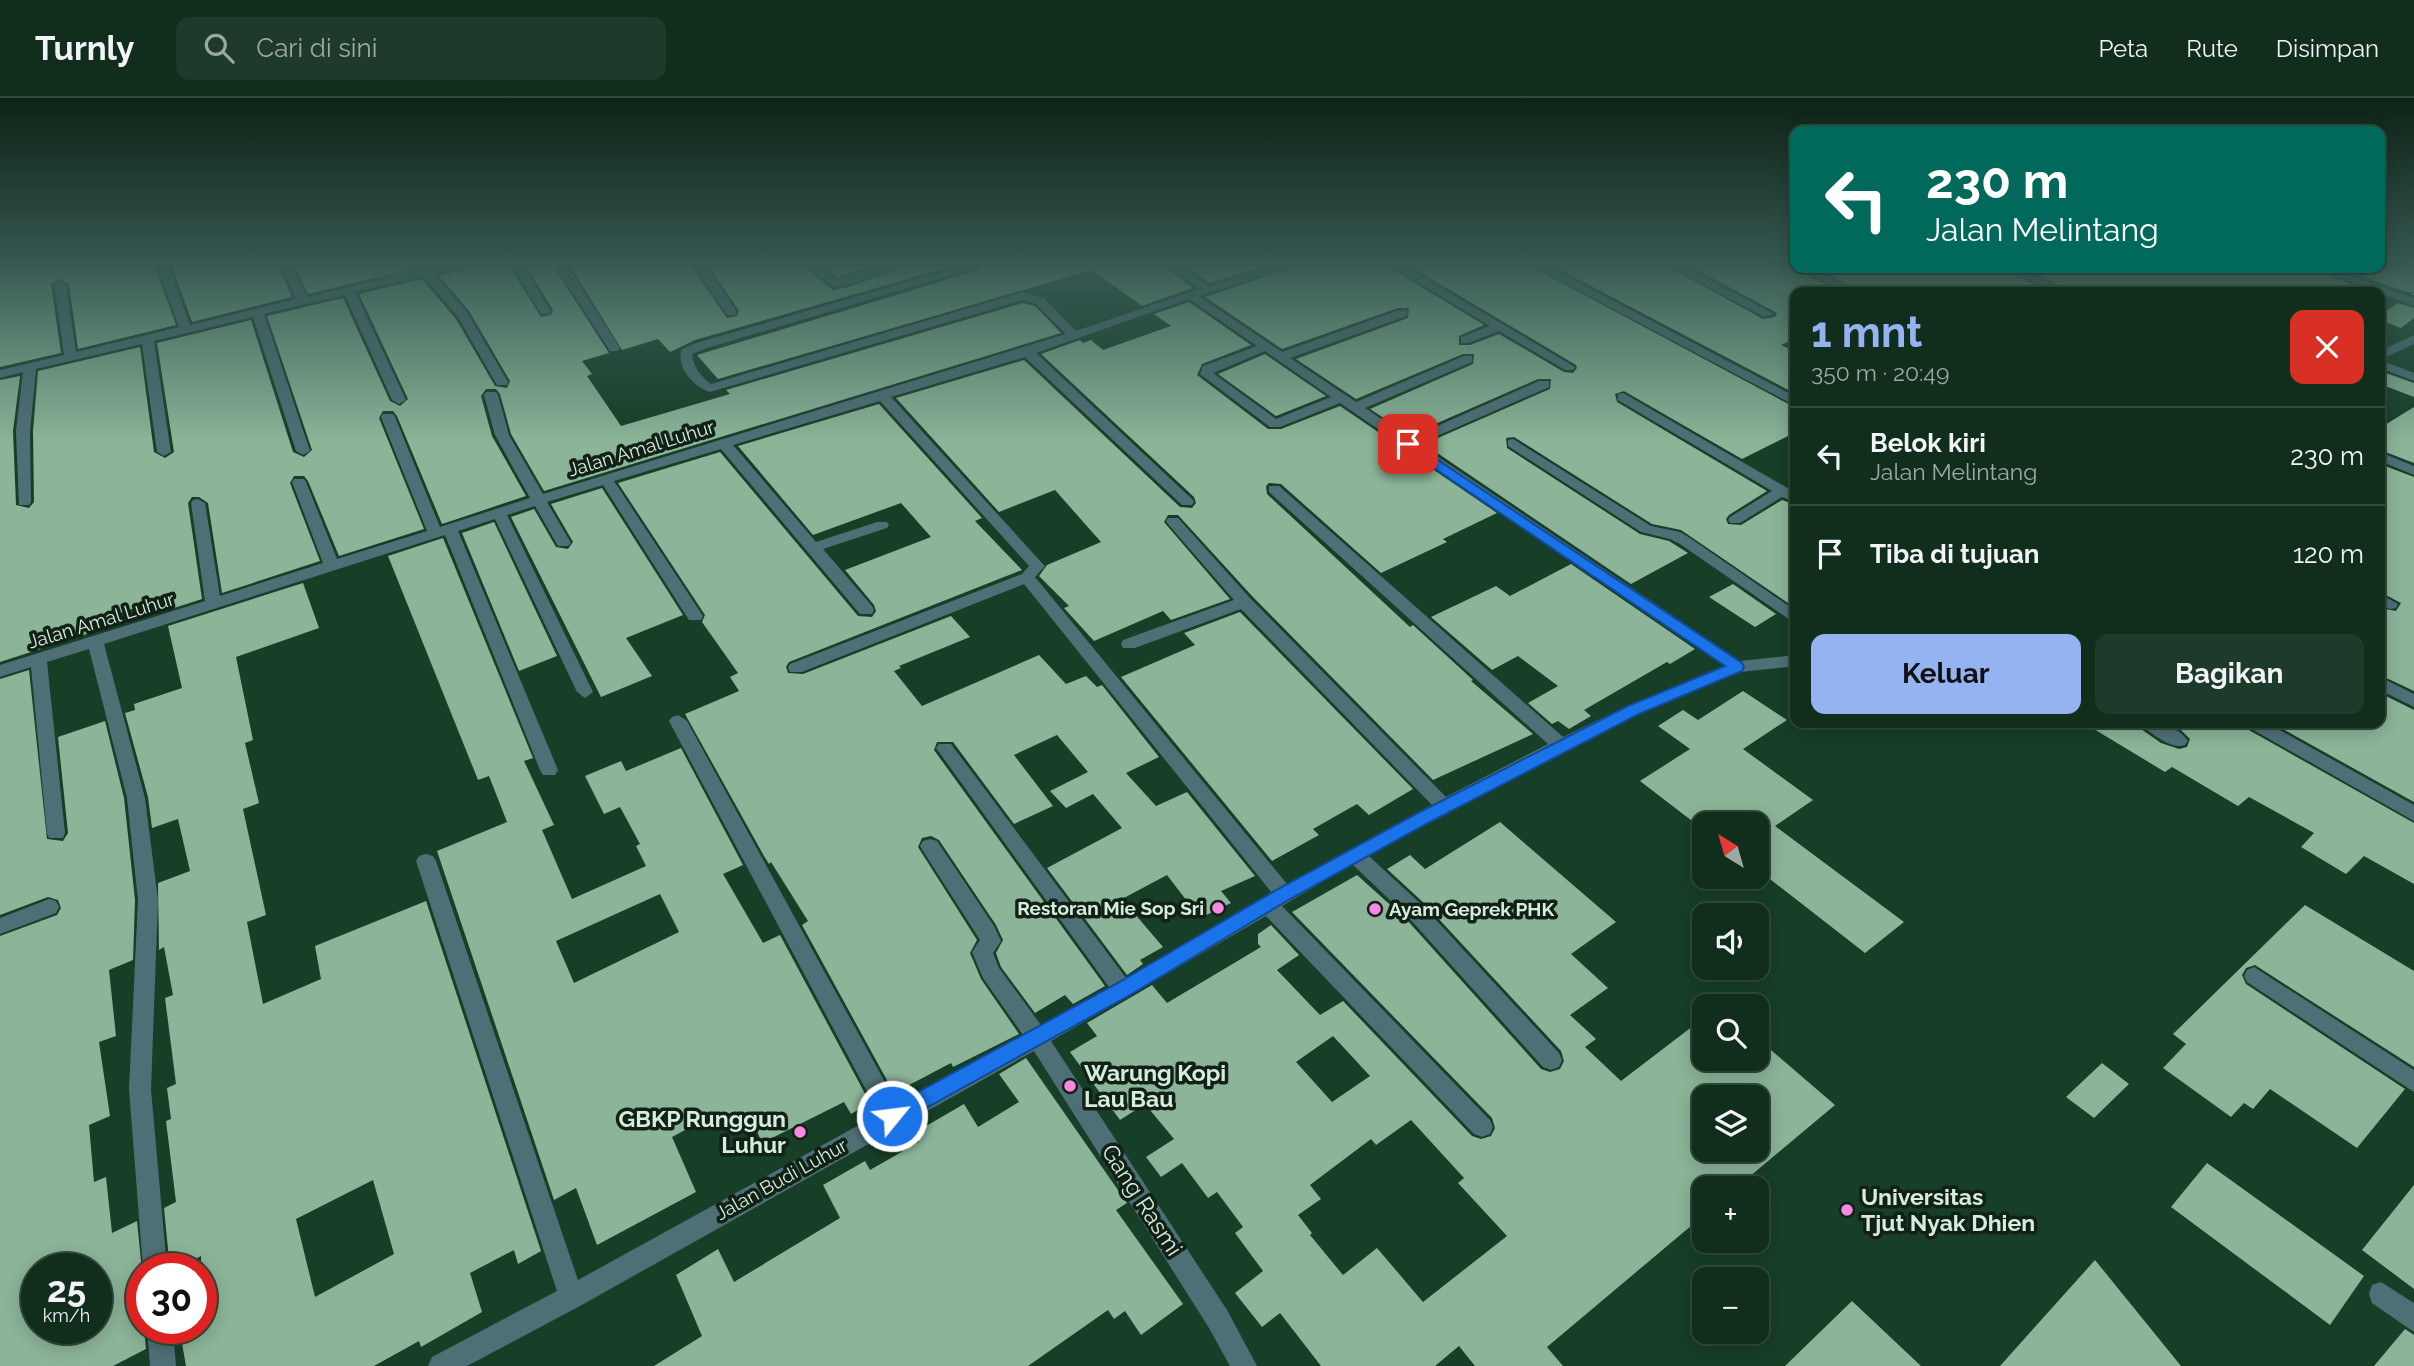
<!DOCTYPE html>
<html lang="id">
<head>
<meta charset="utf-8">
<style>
	body { margin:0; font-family:Raleway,sans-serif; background:#1e3a2a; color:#f1f3f6; height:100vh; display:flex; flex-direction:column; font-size:26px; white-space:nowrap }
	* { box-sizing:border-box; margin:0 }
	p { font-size:23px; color:#9ca8a4 }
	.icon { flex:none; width:38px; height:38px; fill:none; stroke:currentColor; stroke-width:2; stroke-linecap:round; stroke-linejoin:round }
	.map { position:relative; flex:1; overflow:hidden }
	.drawer { position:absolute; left:1790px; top:189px; width:595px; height:441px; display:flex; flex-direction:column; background:#112e1d; border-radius:14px; box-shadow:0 4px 18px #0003,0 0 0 2px #304a3b }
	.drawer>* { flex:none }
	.banner { position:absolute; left:1790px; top:28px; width:595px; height:147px; border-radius:14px; box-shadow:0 4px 18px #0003,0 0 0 2px #304a3b; background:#00695c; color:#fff; overflow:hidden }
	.needle { width:46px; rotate:323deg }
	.controls { position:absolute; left:1692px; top:714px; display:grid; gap:14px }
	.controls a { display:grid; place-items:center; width:77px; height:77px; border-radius:14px; background:#112e1d; box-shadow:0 4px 18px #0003,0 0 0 2px #304a3b; font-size:35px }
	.speed { position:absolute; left:21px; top:1155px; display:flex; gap:14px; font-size:35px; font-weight:700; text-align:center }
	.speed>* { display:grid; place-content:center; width:91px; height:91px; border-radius:50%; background:#112e1d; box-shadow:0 4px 18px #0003,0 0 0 2px #304a3b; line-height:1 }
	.speed small { font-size:18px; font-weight:400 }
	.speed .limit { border:10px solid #d22; background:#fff; color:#111 }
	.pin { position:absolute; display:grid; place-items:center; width:60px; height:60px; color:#fff; margin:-30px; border-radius:14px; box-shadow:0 4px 10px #0006 }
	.me { position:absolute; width:77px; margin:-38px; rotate:61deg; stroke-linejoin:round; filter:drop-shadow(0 0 5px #0008) }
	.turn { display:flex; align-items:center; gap:24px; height:147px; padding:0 21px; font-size:32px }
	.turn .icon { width:91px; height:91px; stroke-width:2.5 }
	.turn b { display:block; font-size:49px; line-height:60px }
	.round { display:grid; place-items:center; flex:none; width:74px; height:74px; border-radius:14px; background:#1e3a2a }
	.headline { display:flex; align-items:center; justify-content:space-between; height:119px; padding:0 21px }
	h1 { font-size:42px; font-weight:700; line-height:52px; color:#95b2f1 }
	.button { display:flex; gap:14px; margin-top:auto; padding:14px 21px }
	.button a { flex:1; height:80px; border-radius:14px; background:#95b2f1; color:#111; font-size:28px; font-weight:700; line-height:80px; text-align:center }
	.button a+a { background:#1e3a2a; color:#f1f3f6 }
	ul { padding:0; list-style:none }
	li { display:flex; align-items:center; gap:21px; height:98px; padding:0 21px; border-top:2px solid #304a3b }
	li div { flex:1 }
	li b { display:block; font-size:26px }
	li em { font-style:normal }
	header { display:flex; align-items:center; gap:42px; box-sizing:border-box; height:98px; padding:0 35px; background:#112e1d; border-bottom:2px solid #304a3b }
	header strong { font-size:33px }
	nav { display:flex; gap:38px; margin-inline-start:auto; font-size:24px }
	.search { width:490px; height:63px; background:#1e3a2a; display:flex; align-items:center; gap:18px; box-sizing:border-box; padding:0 24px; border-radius:14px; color:#9ca8a4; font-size:26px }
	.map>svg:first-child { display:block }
	.building { fill:#8bb498; fill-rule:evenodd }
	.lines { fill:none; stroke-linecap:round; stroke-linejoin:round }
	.minor { fill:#4f6f77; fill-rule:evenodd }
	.route { fill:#1a73e8; stroke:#114b97; stroke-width:2 }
	.poi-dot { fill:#fb87e5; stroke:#112116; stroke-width:2.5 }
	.labels { text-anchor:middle; stroke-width:7; stroke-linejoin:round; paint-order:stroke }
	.street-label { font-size:19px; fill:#d6ecdc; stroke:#112116 }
	.poi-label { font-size:19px; font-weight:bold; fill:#d6ecdc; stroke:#112116; text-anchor:end }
	.near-poi-label { font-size:23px; font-weight:bold; fill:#d6ecdc; stroke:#112116; text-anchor:start }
	.near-street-label { font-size:23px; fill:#d6ecdc; stroke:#112116 }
</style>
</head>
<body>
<header>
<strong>Turnly</strong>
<div class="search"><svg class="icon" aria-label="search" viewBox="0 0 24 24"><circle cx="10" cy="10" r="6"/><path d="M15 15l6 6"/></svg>Cari di sini</div>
<nav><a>Peta</a><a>Rute</a><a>Disimpan</a></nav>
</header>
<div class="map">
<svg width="2414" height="1268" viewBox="0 0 2414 1268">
	<rect width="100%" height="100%" fill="#173e27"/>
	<path class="building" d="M20 166H154L176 227 78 251 69 186 59 181 51 186 61 255 0 269V170Z
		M171 166H277L292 199 192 224Z
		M294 166H430V167L308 196Z
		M487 166H508L541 219 551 217 553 212 525 166H552L609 255 582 263 592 276 587 278 621 328 730 296 726 292 1023 205 1035 208 1061 235 544 393 511 336 500 296 496 291H486L481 298 492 338 526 398 442 426 397 318 393 313H383L379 320 424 431 339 458 308 383 304 378H294L290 385 320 463 222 495 208 405 199 399H192L188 405 202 501 165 513 161 501 100 522 102 531 0 564V282L20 278 13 333 16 407 29 410 34 404 33 333 38 273 140 249 154 354 165 360 174 354 157 245 251 222 293 354 304 359 312 352 267 218 343 200 390 303 400 308 408 301 359 196 422 181 456 221 495 288 507 290 510 283 469 213 439 178Z
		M569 166H690L727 220 737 218 739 213 707 166H801L833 192 849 189 911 166H960L695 242 670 254 658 241 622 252Z
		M821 166H881L837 179Z
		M978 166H1161L1193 190 1142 208 1092 172 718 281 697 257 979 172 980 168Z
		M1183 166H1273L1209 185Z
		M1303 166H1384L1484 227 1459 238V247H1470L1499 236 1564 274 1573 275 1577 270 1576 267 1406 166H1526L1796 310V334L1742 361 1624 293 1615 296 1617 304 1767 393 1729 417 1726 421 1728 426 1741 427 1782 402 1796 407V504L1791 507 1681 432 1652 426 1514 339 1506 340 1507 350 1640 436 1669 443 1688 455 1631 486 1424 346 1550 291 1551 281H1538L1410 337 1370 311 1473 266 1474 256H1463L1356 301 1296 261 1408 220 1409 210H1398L1282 251 1205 199Z
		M1549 166H1663L1763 221 1775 219 1777 215 1686 166H1792L1798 172 1839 194H1796V240L1781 247 1796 254V296Z
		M2380 166H2414V197L2410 196 2413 194H2406L2337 170H2380Z
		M1818 170H2000L2050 194H1860Z
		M2023 170H2311L2370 194H2073Z
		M1189 204 1251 247 1202 266 1197 277 1268 331H1281L1340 308 1497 415 1443 441 1447 444 1381 475 1281 386 1269 385 1266 388 1267 396 1410 529 1413 527 1473 582 1471 583 1533 636 1433 682 1252 498 1178 417H1168L1164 424 1230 501 1171 522 1163 513 1094 543 1064 510 1069 508 1039 478 1047 467 1101 444 1055 392 999 414 896 300 1024 262 1180 409 1192 410 1196 405 1194 399 1041 256 1080 242 1083 245 1091 242 1103 252 1171 228 1154 216Z
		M2398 205 2414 210V220L2401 230 2380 222V217Z
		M1265 256 1326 298 1276 318 1218 276Z
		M2380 273 2414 285V299L2380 286Z
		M879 306 982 420 975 423 1022 472 789 564 786 569 788 575 803 576 951 518 970 539 899 568 901 570 894 573 922 608 1039 557 1066 586 1086 578 1097 589 1102 587 1159 659 1126 675 1156 708 1187 694 1255 778 1221 793 1231 805 1200 820 1167 777 1122 801 1163 849 1140 862 1143 866 1127 877 1047 770 1122 730 1093 696 1066 710 1050 693 1088 674 1057 637 1014 657 1053 708 1014 726 953 644H937L934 652 1105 888 1073 906 1065 897 1035 915 1001 869 996 855 1003 842 996 827 939 742 931 738 922 740 918 749 977 842 970 855 981 881 1019 936 953 969 951 965 894 995 802 827 808 823 771 764 769 766 764 758 685 616 739 593 730 579 738 575 702 524 705 517 618 385 720 354 858 518 872 519 876 513 874 507 845 472 931 439 901 405 813 437 738 348Z
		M2414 309V365L2380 352V330Z
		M2380 366 2414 379V593L2380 577V510L2396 513 2401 505 2380 494Z
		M602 390 683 517 626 540 652 578 601 599 511 419 534 411 556 449 568 451 573 444 551 406Z
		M494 424 557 558 519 573 462 435Z
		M443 440 533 660 524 663 554 727 542 732 572 801 646 768 636 748 640 746 620 709 604 716 585 678 621 663 626 673 681 650 743 767 723 776 763 845 780 837 870 1005 851 1016 844 1004 762 1045 749 1014 718 1029 713 1017 672 1039 696 1094 597 1147 576 1090 554 1102 437 753 507 724 489 678 478 682 388 458ZM660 796 679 834 574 885 556 843Z
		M1571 466 1695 551 1670 566 1667 564 1584 612 1591 618 1569 631 1558 623 1552 626 1528 605 1558 588 1518 558 1492 572 1431 519 1496 488 1510 498Z
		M303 485 319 530 236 559 253 642 245 645 259 705 243 711 266 817 247 824 263 906 321 881 315 848 426 803 541 1153 518 1166 514 1152 470 1175 482 1214 421 1249 419 1243 374 1268H186L180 1234 176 1236V1230H201V1158L176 1171H170L164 1110 176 1104 166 1023 171 1021 167 990 176 986 165 900 173 897 164 849 159 852 158 785 190 773 178 721 152 730 148 699 125 615 135 612 134 606 182 590 168 528ZM373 1082 394 1156 315 1199 296 1121Z
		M1733 486 1776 516 1755 529 1709 499Z
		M1240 514 1413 691 1369 717 1357 706 1313 731 1319 737 1272 763 1121 579 1195 547 1184 535Z
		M29 572 47 741 63 743 68 735 58 639 105 623 124 700 135 802 133 862 109 872 116 938 99 944 110 1018 89 1027 94 1084 106 1079 112 1135 137 1123 142 1173V1230H144L146 1251 113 1268H0V838L57 817 61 810 58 802 48 799 0 817V581ZM37 1171H96V1230H37Z
		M1743 593 1787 622 1743 651 1813 702 1775 728 1904 824 1865 855 1757 771V726H1696L1640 683 1690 651 1658 628 1683 612 1698 622Z
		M2380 595 2414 612V704L2272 625H2380Z
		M2084 625H2136L2141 631 2161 645 2179 651 2187 649 2190 641 2180 631 2165 625H2242L2247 631 2414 725V786L2364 758 2346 776 2301 749 2314 735 2249 699 2238 708 2172 669 2165 674Z
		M1500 724 1616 824 1571 856 1608 890 1570 917 1596 941 1585 949 1621 983 1693 928 1704 938V961H1757V940L1835 1007 1736 1090H1704V1117L1547 1249 1563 1268H1475L1459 1248 1435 1268H1321L1280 1215 1262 1229 1235 1195 1263 1173 1235 1135 1243 1129 1217 1094 1208 1100 1182 1065 1161 1079 1146 1059 1174 1041 1145 1006 1120 1022 1070 954 1097 938 1087 925 1152 887 1167 905 1261 849 1258 846V836L1271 827 1299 857 1277 872 1320 917 1343 903 1472 1038 1481 1041 1491 1038 1495 1030 1492 1020 1292 814 1357 777 1407 822 1541 971 1550 974 1560 971 1564 963 1561 953 1425 806 1387 771 1410 757 1425 771ZM1333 938 1370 978 1332 1004 1296 964ZM1704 999H1757V1052H1704ZM1411 1022 1464 1080 1458 1085 1507 1138 1423 1204 1377 1150 1343 1177 1310 1137 1312 1135 1298 1117 1321 1101 1310 1087 1371 1041 1376 1047Z
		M2305 807 2414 873V969L2255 867 2246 870 2242 877 2246 886 2405 991 2357 1050 2270 991 2253 1011 2244 1005 2231 1019 2163 970 2186 946 2173 936Z
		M1026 960 1127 1105 1116 1112 1183 1206 1141 1237 1125 1213 1114 1221 1108 1212 1028 1268H654L702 1238 676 1177 718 1151 734 1184 840 1120 823 1087 865 1063 870 1072 919 1044 914 1035 964 1006 978 1029 1019 1004 999 976Z
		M2102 965 2129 986 2094 1020 2066 999Z
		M2207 1065 2364 1178 2330 1227 2171 1109Z
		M2414 1087V1191L2362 1152Z
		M2095 1162 2181 1268H2000Z
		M1852 1203 1921 1268H1785Z
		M2405 1231 2414 1237V1268H2374Z"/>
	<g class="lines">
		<path class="minor" d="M156 166H168L190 227 296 201 279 166H291L307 199 425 170 463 166 433 175 467 214 508 284 507 287H497L458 219 423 178 355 194 406 302 399 306 392 302 345 197 264 216 310 353 303 357 296 353 253 219 154 243 171 354 164 358 157 354 142 246 36 271 30 333 31 404 29 407H19L16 333 23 274 0 280V272L64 257 54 186 60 183 66 186 76 254 179 229Z
			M510 166H522L551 213 549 216H541Z
			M554 166H566L620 250 618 253H610Z
			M692 166H704L737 214 735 217H727Z
			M804 166H817L836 182 891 166H909L848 187 833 189Z
			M970 166 978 169 704 251 692 256C693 269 701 278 711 286L1023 194 1044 200 1076 233 1199 191 1164 166H1178L1209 188 1282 166H1301L1199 198 1282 254 1399 212H1407V218L1290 260 1356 304 1464 258H1472V264L1365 310 1410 340 1539 283H1549V289L1419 346 1740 563 1796 557V568L1740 574 1639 616 1368 757 1423 808 1559 955 1562 962 1559 969 1551 972 1543 969 1409 820 1352 766 1282 808 1490 1022 1493 1029 1490 1036 1482 1039 1474 1036 1266 818 1051 943 1227 1212 1257 1268H1230L1209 1230 1034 953 580 1208 467 1268H428L432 1259 557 1193 416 763 419 758 426 756 433 758 436 763 578 1182 879 1016 669 623 672 619 678 617 687 623 897 1006 1023 937 983 880 972 854 980 842 923 753 920 748 923 743 930 741 937 743 994 828 1001 843 993 855 999 870 1041 927 1109 889 939 654 936 650 939 646H951L1126 880 1272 795 1024 486 802 574H790L788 570 790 566 1022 476 1029 468 880 303 733 347 816 444 877 424H887L889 427 887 430 823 451 872 508 874 512 872 516H860L721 351 614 383 703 518 701 522H689L603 387 547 404 571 445 568 448H558L535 408 507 417 593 594 585 600 577 594 495 421 458 433 558 672 555 677H543L540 672 445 437 104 546 145 700 158 802 151 991 167 1171H143L129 991 138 802 127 700 89 551 47 564 65 735 63 740H49L47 735 31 569 0 579V567L205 503 191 405 193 402 198 401 205 405 220 498 323 465 292 384 294 381H304L306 384 337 461 427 433 381 319 383 316H393L395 319 440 429 530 400 495 337 484 297 486 294H496L498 297 509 337 543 396 1066 236 1036 206 1023 202 710 294C694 289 675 269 682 251L696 245ZM1189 201 1257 248 1203 268 1200 276 1270 329H1280L1340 305 1724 568 1627 608 1563 639 1279 388H1269V394L1548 646 1446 699 1250 500 1178 420H1168L1166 423 1168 426 1234 502 1123 542 1121 546 1123 550H1135L1241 511 1432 707 1287 786 1035 479 1045 468 1042 465 891 299 1025 259 1182 407H1192L1194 404 1192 401 1036 255ZM1265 253 1331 299 1276 321 1213 275Z
			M1387 166H1401L1575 269 1573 272H1565L1499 233 1469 245H1461V239L1490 228Z
			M1528 166H1543L1796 299V308Z
			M1665 166H1680L1774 216 1764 219Z
			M1799 170H1813L1858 194H1844Z
			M2002 170H2017L2071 194H2056Z
			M2314 170H2330L2414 200V208Z
			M2414 237V246L2380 262V253Z
			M2380 262 2414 275V283L2380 270Z
			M1623 295 1796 395V405L1782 399 1740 425H1730L1728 422 1730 419 1772 393 1618 302V296Z
			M1513 341 1651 428 1680 434 1690 440 1796 513V526L1680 446 1670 441 1641 434 1508 348V342Z
			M2380 354 2414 368V377L2380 363Z
			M2380 496 2398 506 2396 510 2390 511 2380 507Z
			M2380 579 2414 596V609L2380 592Z
			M2139 625C2157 624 2177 627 2188 643L2185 647C2171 652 2154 636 2142 629Z
			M2245 625H2267L2414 707V723L2248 629Z
			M49 801 56 803 59 809 56 815 0 836V820Z
			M2254 869 2414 972V994L2247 884 2244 878 2247 872Z
			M2381 1184 2414 1205V1234L2372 1205 2369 1196 2372 1187Z
			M147 1230H173L176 1268H150Z"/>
	</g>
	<linearGradient id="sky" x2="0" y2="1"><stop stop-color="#0d2215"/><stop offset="0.48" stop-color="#365852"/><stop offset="1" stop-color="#365852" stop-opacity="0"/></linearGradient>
	<rect width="2414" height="344" fill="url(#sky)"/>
	<path class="route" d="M1408 342 1742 565 1744 569 1742 573 1639 616 1428 725 1290 801 1130 897 899 1025 892 1028 885 1025 882 1018 885 1012 1116 886 1278 791 1416 716 1628 608 1725 568 1403 349V343Z"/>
	<g class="poi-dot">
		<circle cx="1218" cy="810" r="7"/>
		<circle cx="1375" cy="811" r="7"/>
		<circle cx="1070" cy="988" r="7"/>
		<circle cx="800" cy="1034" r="7"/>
		<circle cx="1847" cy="1112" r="7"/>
	</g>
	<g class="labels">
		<g class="street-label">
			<text transform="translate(641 350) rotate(-17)" y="7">Jalan Amal Luhur</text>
			<text transform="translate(101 522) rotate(-17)" y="7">Jalan Amal Luhur</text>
			<text transform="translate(781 1081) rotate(-29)" y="7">Jalan Budi Luhur</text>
		</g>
		<g class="poi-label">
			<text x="1204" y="817">Restoran Mie Sop Sri</text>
			<text x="1389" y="818" text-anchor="start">Ayam Geprek PHK</text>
		</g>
		<g class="near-poi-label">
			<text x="1084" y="983">Warung Kopi<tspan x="1084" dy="26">Lau Bau</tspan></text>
			<text x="786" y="1029" text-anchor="end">GBKP Runggun<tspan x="786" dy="26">Luhur</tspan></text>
			<text x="1861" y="1107">Universitas<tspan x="1861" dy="26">Tjut Nyak Dhien</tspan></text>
		</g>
		<g class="near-street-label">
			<text transform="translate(1142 1102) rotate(57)" y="8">Gang Rasmi</text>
		</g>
	</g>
</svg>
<div class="controls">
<a><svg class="needle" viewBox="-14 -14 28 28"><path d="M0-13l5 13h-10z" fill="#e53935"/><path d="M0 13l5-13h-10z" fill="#9ca8a4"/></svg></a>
<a><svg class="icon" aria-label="sound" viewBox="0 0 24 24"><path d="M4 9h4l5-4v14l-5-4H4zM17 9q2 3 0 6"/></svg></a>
<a><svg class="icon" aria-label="search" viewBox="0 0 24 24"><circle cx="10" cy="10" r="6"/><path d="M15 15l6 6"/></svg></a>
<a><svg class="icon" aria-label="layers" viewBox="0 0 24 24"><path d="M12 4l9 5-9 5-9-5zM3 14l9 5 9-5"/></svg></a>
<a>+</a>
<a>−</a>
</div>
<div class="speed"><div>25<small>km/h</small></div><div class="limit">30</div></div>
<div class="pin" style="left:1408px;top:346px;background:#d93025"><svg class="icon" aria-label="arrive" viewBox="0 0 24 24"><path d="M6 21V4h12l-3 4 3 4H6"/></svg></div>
<svg class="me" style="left:892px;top:1018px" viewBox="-20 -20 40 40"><circle r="17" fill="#1a73e8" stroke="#fff" stroke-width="3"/><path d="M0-11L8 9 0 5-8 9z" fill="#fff"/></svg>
<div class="banner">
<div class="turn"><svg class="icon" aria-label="left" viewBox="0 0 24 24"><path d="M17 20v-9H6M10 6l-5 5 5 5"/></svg><div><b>230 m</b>Jalan Melintang</div></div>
</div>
<section class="drawer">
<div class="headline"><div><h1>1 mnt</h1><p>350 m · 20:49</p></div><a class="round" style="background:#d93025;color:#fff"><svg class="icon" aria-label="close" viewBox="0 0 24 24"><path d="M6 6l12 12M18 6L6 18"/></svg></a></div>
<ul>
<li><svg class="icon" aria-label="left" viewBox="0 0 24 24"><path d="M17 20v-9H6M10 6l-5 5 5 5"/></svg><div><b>Belok kiri</b><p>Jalan Melintang</p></div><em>230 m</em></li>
<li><svg class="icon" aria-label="arrive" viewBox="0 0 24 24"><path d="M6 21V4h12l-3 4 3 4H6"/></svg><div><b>Tiba di tujuan</b></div><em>120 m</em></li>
</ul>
<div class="button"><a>Keluar</a><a>Bagikan</a></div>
</section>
</div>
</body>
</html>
